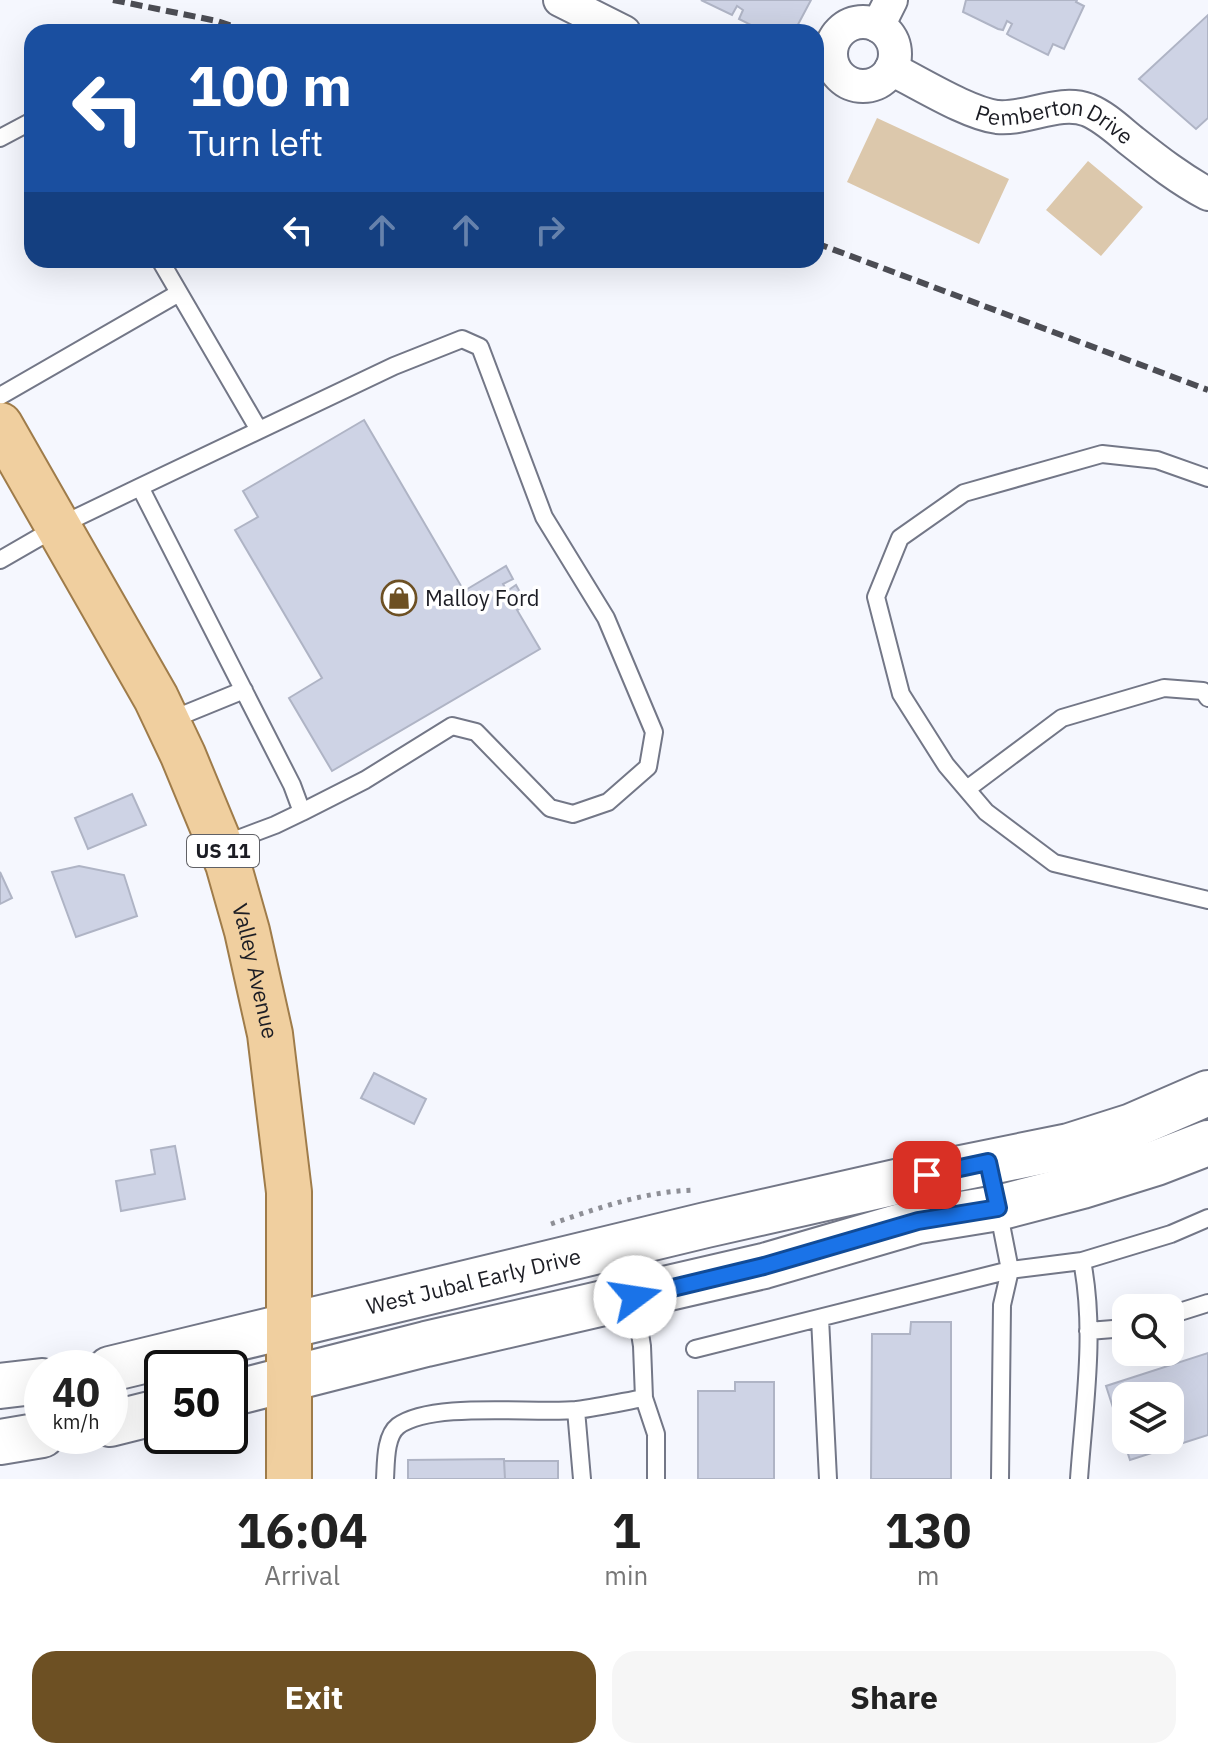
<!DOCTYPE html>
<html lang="en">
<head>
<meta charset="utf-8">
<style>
	body { margin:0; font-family:"IBM Plex Sans",sans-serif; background:#f6f6f6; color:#222; height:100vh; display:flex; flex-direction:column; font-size:30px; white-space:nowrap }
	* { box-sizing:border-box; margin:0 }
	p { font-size:26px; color:#767676 }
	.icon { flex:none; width:44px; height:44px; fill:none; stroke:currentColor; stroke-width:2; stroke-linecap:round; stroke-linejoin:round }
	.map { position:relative; height:1479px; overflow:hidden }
	.side { display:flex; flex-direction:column; background:#fff; flex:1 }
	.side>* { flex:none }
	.banner { position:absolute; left:24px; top:24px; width:800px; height:244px; border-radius:24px; box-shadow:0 8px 32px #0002; background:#1a4fa0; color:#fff; overflow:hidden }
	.controls { position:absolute; left:1112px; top:1294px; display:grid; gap:16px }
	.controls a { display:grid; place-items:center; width:72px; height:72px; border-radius:16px; background:#fff; box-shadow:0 8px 32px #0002; font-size:40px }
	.speed { position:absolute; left:24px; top:1350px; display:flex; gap:16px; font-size:40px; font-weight:700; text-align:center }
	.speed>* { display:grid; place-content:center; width:104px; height:104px; border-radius:50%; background:#fff; box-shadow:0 8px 32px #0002; line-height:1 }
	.speed small { font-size:20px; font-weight:400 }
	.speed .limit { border:4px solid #111; border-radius:12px; background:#fff; color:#111 }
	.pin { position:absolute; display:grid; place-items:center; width:68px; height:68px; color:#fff; margin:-34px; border-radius:16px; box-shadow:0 4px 12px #0006 }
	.me { position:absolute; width:88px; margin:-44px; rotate:76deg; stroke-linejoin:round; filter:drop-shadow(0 0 6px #0008) }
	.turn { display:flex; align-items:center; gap:28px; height:168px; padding:0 32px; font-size:36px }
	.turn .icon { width:104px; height:104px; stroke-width:2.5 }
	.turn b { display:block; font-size:56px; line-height:68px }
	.lanes { display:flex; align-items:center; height:76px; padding:0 32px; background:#0003; justify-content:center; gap:40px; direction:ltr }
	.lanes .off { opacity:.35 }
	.eta { display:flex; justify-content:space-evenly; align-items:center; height:136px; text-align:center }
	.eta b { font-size:48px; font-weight:700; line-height:56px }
	.primary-button { display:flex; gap:16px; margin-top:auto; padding:16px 32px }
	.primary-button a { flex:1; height:92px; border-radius:24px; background:#6d5023; color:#fff; font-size:32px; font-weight:700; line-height:92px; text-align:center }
	.primary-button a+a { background:#f6f6f6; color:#222 }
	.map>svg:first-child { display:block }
	.green { fill:#dcc8ac }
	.building { fill:#ced3e5; stroke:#afb4c5; stroke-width:2; fill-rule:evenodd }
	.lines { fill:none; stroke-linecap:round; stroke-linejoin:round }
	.lane-casing { stroke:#737787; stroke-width:20 }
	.street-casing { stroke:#737787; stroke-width:36 }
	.secondary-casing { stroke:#737787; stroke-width:48 }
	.primary-casing { stroke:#9f7c4a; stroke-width:48 }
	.path { stroke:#8e8f96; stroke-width:5; stroke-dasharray:4 6; stroke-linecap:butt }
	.lane { stroke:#fff; stroke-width:16 }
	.street { stroke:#fff; stroke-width:32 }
	.secondary { stroke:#fff; stroke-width:44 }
	.primary { stroke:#f0cf9f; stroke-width:44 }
	.rail { stroke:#4c4d54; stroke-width:6; stroke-dasharray:12 6; stroke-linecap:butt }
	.route-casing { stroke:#114b97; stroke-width:20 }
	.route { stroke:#1a73e8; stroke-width:14 }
	.labels { text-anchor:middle; stroke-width:7; stroke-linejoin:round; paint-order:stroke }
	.shield { fill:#fff; stroke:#606166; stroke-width:2 }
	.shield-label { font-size:20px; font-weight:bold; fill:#1c1d24 }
	.street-label { font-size:22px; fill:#1c1d24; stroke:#fff }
	.poi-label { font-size:22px; fill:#1c1d24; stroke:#fff; text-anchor:start }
</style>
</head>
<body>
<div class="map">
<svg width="1208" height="1479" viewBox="0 0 1208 1479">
	<rect width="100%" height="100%" fill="#f5f7fe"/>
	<path class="green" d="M877 118 1009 179 979 244 847 182Z
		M1088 161 1143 207 1101 256 1046 210Z"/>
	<path class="building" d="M701 0H811L794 32 781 28 779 32H765L739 19 743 10 737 6 732 15Z
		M966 0H1077L1076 2 1084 6 1064 49 1053 44 1048 55 1010 36 1007 34 1012 24 1007 21 1003 30 998 29 963 12Z
		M1208 15V118L1196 129 1139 79Z
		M364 420 464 591 506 566 513 579 503 584 507 591 516 585 527 605 517 610 540 649 332 771 289 698 322 678 235 530 258 517 243 491Z
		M132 794 146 825 88 849 75 818Z
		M79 866 124 875 137 916 76 937 52 872Z
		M0 872 12 898 0 904Z
		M374 1073 426 1099 414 1124 361 1098Z
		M175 1146 185 1199 121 1211 116 1181 155 1174 151 1150Z
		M911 1322H951V1479H871L872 1334H910Z
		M1208 1353V1435L1130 1460 1106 1386ZM1126 1396H1170V1440H1126Z
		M735 1382H774V1479H698V1391H735Z
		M504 1459 505 1479H408V1460Z
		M504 1461H558V1479H505Z"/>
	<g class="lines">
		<g class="lane-casing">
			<path id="lane" d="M0 138 32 121
				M160 260 259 430
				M0 396 179 293
				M1208 478 1157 460 1102 454 964 493 900 538 876 597 901 694 946 765 986 812 1054 863 1208 900
				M140 487 292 785 302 812 275 825 222 845
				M0 560 59 526 140 487 394 366 462 339 480 347 544 517 606 618 654 732 648 767 608 802 573 814 550 808 476 732 452 726 365 780 302 812
				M168 721 244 690
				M967 789 1062 718 1164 688 1203 691 1208 698
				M998 1209 1010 1270 1082 1261C1096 1332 1084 1407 1079 1479
				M626 1246 642 1346 644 1398 656 1434V1479
				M1082 1261 1171 1234 1208 1218
				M1170 1315 1208 1303
				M820 1318 828 1479
				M1088 1331 1126 1328
				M695 1349 1010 1270 1002 1305 1000 1479
				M576 1410 582 1479
				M385 1479C386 1463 385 1436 398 1426 432 1401 533 1414 577 1410 599 1407 622 1402 644 1398"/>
		</g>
		<g class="street-casing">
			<g id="street">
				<path d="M560 0 624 32"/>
				<circle cx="863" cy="54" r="32"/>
				<path d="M878 26 891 0"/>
				<path id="s1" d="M891 69C920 83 967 113 997 117 1027 120 1059 99 1088 110 1105 117 1118 130 1133 142 1157 161 1180 179 1208 194"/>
			</g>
		</g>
		<g class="secondary-casing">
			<g id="secondary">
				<path id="s2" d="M110 1369 706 1225 927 1175 1069 1146 1132 1126 1208 1093"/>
				<path d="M0 1386 42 1381"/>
				<path d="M230 1394 426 1344 764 1266 918 1221 998 1208 1082 1186 1156 1163 1208 1143"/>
				<path d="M110 1424 162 1411"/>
				<path d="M0 1442 42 1435"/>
			</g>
		</g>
		<g class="primary-casing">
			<g id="primary">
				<path id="s3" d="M0 425 156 698 183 755 228 864 247 931 270 1034 289 1192V1479"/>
			</g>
		</g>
		<path class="path" d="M551 1224C598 1208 646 1191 696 1190"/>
		<use href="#lane" class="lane"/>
		<use href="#street" class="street"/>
		<use href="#secondary" class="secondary"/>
		<use href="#primary" class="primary"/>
		<path class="rail" d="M113 0 217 21 250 32
			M816 243 1208 390"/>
	</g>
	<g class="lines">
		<g class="route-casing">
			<path id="route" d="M635 1297 764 1266 918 1221 998 1208 988 1162 927 1175"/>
		</g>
		<use href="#route" class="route"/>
	</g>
	<defs>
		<g id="shop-ring" transform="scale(1.8)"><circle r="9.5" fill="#fff" stroke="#6d5023" stroke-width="1.5"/><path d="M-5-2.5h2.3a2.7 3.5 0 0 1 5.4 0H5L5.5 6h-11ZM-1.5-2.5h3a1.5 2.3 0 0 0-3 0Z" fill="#6d5023"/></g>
	</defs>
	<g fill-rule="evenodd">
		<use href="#shop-ring" x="399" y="598"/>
	</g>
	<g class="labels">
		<rect class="shield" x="187" y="835" width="72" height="32" rx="6"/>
		<g class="shield-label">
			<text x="223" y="858">US 11</text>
		</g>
		<g class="street-label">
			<text dy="8" stroke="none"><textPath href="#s1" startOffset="178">Pemberton Drive</textPath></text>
			<text dy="8" stroke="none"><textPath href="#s3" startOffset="606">Valley Avenue</textPath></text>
			<text dy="8" stroke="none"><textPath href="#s2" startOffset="374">West Jubal Early Drive</textPath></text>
		</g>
		<g class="poi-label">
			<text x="425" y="606">Malloy Ford</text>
		</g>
	</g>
</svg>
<div class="controls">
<a><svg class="icon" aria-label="search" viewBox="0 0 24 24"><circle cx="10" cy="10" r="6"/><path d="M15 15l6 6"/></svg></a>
<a><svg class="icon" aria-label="layers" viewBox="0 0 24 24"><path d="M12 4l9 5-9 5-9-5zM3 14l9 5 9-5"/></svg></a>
</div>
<div class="speed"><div>40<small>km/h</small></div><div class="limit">50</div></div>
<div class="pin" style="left:927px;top:1175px;background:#d93025"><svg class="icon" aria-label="arrive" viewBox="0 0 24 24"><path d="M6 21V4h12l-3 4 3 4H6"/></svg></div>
<svg class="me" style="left:635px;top:1297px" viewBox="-20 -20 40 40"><circle r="19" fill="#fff"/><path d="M0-13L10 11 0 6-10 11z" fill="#1a73e8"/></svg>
<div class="banner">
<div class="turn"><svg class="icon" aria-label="left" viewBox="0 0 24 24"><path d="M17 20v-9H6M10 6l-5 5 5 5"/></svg><div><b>100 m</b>Turn left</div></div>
<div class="lanes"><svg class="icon" aria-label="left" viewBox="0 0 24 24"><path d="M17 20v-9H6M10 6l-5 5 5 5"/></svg><svg class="icon off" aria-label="ahead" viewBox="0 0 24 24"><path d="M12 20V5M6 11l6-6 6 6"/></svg><svg class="icon off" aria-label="ahead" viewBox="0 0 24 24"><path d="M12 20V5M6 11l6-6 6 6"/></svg><svg class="icon off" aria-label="right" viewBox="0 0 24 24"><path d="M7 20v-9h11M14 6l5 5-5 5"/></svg></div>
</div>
</div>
<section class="side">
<div class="eta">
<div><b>16:04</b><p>Arrival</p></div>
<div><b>1</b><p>min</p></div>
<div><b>130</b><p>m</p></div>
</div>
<div class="primary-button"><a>Exit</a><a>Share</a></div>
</section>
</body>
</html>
